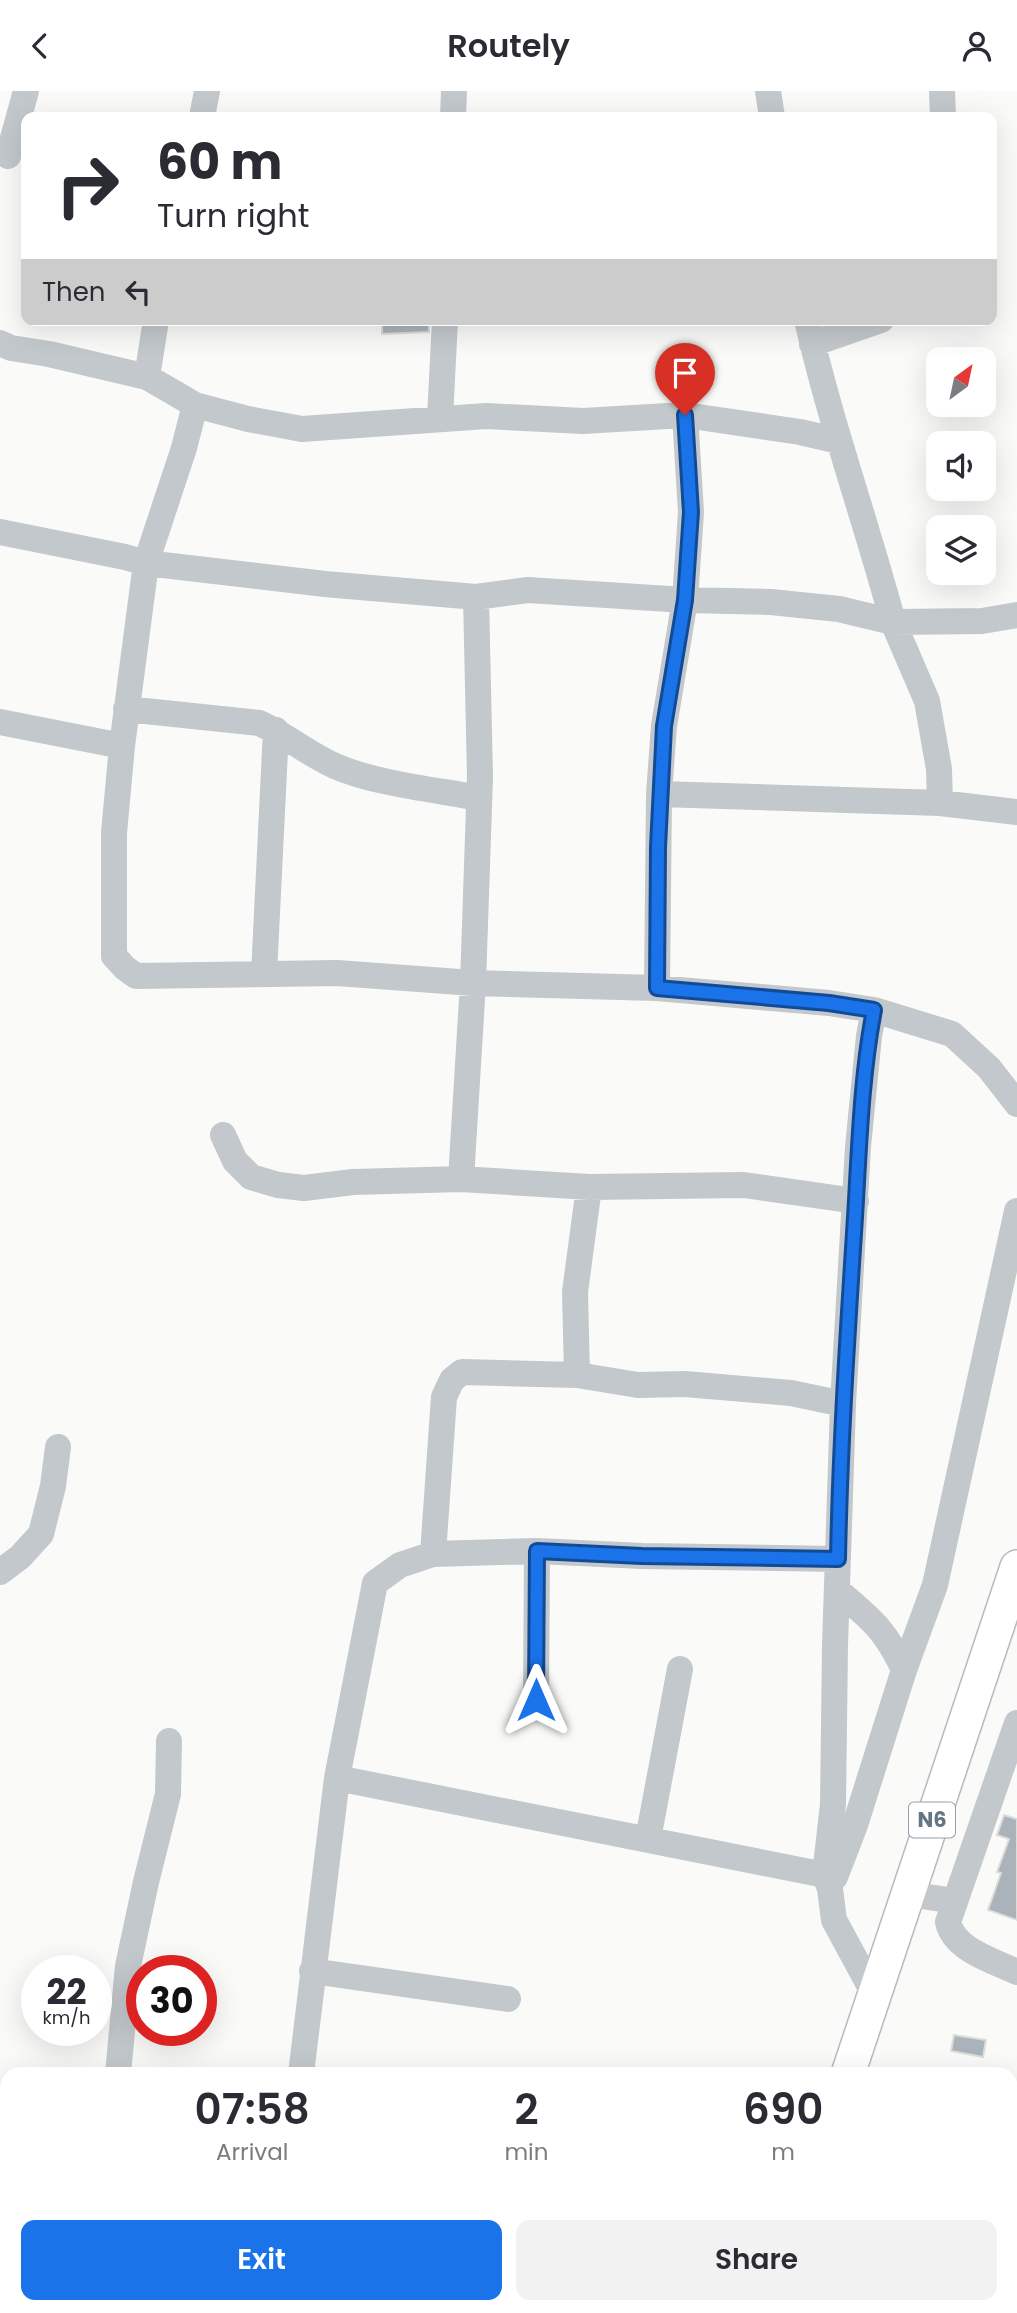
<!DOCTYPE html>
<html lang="en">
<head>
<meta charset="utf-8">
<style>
	body { margin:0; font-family:Poppins,sans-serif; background:#f2f2f3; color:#2b2b33; height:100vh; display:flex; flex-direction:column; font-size:26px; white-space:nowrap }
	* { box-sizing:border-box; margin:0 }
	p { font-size:23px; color:#7c7c81 }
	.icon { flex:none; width:38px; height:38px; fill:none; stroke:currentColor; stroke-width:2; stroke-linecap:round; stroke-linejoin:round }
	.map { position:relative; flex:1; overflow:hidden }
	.drawer { position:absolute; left:0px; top:1976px; width:1018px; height:247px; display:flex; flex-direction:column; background:#fff; border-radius:21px 21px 0 0; box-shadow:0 7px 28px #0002 }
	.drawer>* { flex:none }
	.banner { position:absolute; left:21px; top:21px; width:976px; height:214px; border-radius:14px; box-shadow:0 7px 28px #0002; background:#fff; color:#2b2b33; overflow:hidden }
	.needle { width:46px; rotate:33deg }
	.buttons { position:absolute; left:926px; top:256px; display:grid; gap:14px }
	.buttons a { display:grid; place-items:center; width:70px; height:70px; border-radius:14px; background:#fff; box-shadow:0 7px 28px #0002; font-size:35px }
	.speed { position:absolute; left:21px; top:1864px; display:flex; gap:14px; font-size:35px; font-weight:700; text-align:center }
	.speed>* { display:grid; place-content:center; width:91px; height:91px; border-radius:50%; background:#fff; box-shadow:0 7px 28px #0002; line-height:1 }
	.speed small { font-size:18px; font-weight:400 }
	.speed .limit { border:10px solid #d22; background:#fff; color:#111 }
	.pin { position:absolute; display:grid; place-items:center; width:60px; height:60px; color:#fff; margin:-72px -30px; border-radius:50% 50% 50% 0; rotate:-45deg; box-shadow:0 0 7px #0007 }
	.pin .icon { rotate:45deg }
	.me { position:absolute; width:77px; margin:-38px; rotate:0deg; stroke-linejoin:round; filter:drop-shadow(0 0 5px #0008) }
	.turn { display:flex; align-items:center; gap:24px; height:147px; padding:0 21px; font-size:32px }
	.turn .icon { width:91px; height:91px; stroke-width:2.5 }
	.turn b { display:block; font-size:49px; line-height:60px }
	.then { display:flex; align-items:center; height:66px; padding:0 21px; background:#0003; gap:14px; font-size:26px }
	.eta { display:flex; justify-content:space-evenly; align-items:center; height:119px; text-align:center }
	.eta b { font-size:42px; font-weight:600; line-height:49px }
	.action { display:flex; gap:14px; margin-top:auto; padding:14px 21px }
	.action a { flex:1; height:80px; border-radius:14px; background:#1a73e8; color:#fff; font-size:28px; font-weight:600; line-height:80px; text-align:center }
	.action a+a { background:#f2f2f3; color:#2b2b33 }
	header { display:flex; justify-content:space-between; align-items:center; height:91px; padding:0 21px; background:#fff; font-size:32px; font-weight:600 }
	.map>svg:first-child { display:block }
	.building { fill:#aab3b9; stroke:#dcdcda; stroke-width:2 }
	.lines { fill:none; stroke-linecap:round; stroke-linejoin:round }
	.major-casing { stroke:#b5babe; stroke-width:36 }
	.minor { stroke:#c3c8cc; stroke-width:26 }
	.major { stroke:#fff; stroke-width:33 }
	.route-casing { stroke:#114b97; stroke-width:18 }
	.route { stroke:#1a73e8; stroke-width:12 }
	.labels { text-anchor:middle; stroke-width:7; stroke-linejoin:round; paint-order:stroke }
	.shield { fill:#fff; stroke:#939fa8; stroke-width:2 }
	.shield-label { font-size:21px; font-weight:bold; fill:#657683 }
</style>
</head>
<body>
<header><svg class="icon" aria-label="back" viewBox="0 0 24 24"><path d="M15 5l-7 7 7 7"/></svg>Routely<svg class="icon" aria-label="person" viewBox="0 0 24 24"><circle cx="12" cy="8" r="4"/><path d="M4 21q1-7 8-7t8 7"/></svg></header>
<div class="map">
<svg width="1017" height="2222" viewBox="0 0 1017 2222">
	<rect width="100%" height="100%" fill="#fafaf8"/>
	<path class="building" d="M382 229H429V241L382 243Z
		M1004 1724 1017 1728V1829L988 1819 1001 1782 997 1781 1009 1748 997 1744Z
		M954 1944 986 1949 983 1966 951 1960Z"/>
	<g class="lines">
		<g class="major-casing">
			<path id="major" d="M848 1983 1017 1476
				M782 2222 783 2216"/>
		</g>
		<path class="minor" d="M768 0 772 26
			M942 0 943 26
			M202 26 207 0
			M453 26 454 0
			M8 65 26 0
			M807 229C830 331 866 430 893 531L982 530 1017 524
			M0 252 11 257 49 263 147 286 195 314
			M812 253 881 229
			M147 286 156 229
			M440 327 445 229
			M839 350 800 341 685 324 583 330 486 325 302 338 248 328 195 314 184 357 146 472 122 655 114 742V865L125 877 136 885 337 882 473 892 657 897 659 703 664 635 685 509 771 511 839 518 893 531 927 610 939 678 940 712
			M0 441 125 466 146 472 325 493 476 506 528 499 685 509 691 421 685 324
			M126 618 259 632C286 644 308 663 335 675 373 692 437 699 479 707
			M0 631 122 655
			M659 703 940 712 1017 721
			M264 883 276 639
			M657 897 829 912 874 919 869 945 858 1056 843 1313 835 1555 833 1713 825 1784 830 1798 834 1829 873 1901
			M874 919 952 943 989 977 1017 1013
			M223 1044 235 1070 251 1086 278 1094 304 1097 353 1091 461 1088 589 1096 744 1094 856 1110
			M461 1088 473 892 480 686 476 506
			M589 1096 575 1201 577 1284 638 1294 685 1293 791 1302 843 1313
			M433 1463 444 1306 452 1289 462 1281 577 1284
			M0 1481 20 1466 41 1443 53 1395 58 1356
			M837 1499C871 1528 885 1538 904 1579L935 1494 1017 1120
			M536 1609 537 1460
			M1017 1632 948 1831C954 1859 994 1870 1017 1881
			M337 1687 825 1784
			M648 1748 680 1578
			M835 1786 855 1734 904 1579
			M908 1803 955 1810
			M312 1880 508 1908
			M118 1983 128 1875 146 1791 168 1703 169 1650
			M301 1983 337 1687 375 1492 400 1474 433 1463 537 1460 642 1465 838 1468
			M0 2046 7 2047
			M0 2190 7 2191
			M522 2216 540 2219
			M997 2216V2222
			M218 2222 219 2216
			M381 2222 382 2216"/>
		<use href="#major" class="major"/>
	</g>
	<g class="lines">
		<g class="route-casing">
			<path id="route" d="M536 1609 537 1460 642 1465 838 1468C840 1359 847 1251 854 1142 859 1068 860 992 874 919L829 912 657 897 658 756 664 635 685 509 691 421 685 324"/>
		</g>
		<use href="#route" class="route"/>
	</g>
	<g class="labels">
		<rect class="shield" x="909" y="1711.5" width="46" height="35" rx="5"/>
		<g class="shield-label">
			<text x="932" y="1736">N6</text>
		</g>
	</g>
</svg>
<div class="buttons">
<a><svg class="needle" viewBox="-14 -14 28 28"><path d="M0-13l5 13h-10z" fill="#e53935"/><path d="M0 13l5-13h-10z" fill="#7c7c81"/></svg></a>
<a><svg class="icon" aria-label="sound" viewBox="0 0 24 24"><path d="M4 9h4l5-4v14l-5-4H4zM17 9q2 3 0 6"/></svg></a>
<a><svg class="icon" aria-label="layers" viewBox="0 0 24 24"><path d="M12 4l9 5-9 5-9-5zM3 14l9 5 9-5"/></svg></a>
</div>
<div class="speed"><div>22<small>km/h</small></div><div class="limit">30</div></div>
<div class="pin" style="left:685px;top:324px;background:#d93025"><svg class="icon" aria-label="arrive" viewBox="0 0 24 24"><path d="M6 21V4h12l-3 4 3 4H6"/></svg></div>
<svg class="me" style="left:536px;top:1609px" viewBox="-20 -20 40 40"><path d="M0-17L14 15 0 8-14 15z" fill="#1a73e8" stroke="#fff" stroke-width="4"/></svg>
<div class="banner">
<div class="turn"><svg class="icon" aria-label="right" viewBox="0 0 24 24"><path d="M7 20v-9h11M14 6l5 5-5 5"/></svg><div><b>60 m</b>Turn right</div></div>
<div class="then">Then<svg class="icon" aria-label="left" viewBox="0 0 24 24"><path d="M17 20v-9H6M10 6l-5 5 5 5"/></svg></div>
</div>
<section class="drawer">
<div class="eta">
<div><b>07:58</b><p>Arrival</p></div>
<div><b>2</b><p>min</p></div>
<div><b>690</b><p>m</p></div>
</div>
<div class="action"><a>Exit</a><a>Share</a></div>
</section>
</div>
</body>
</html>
